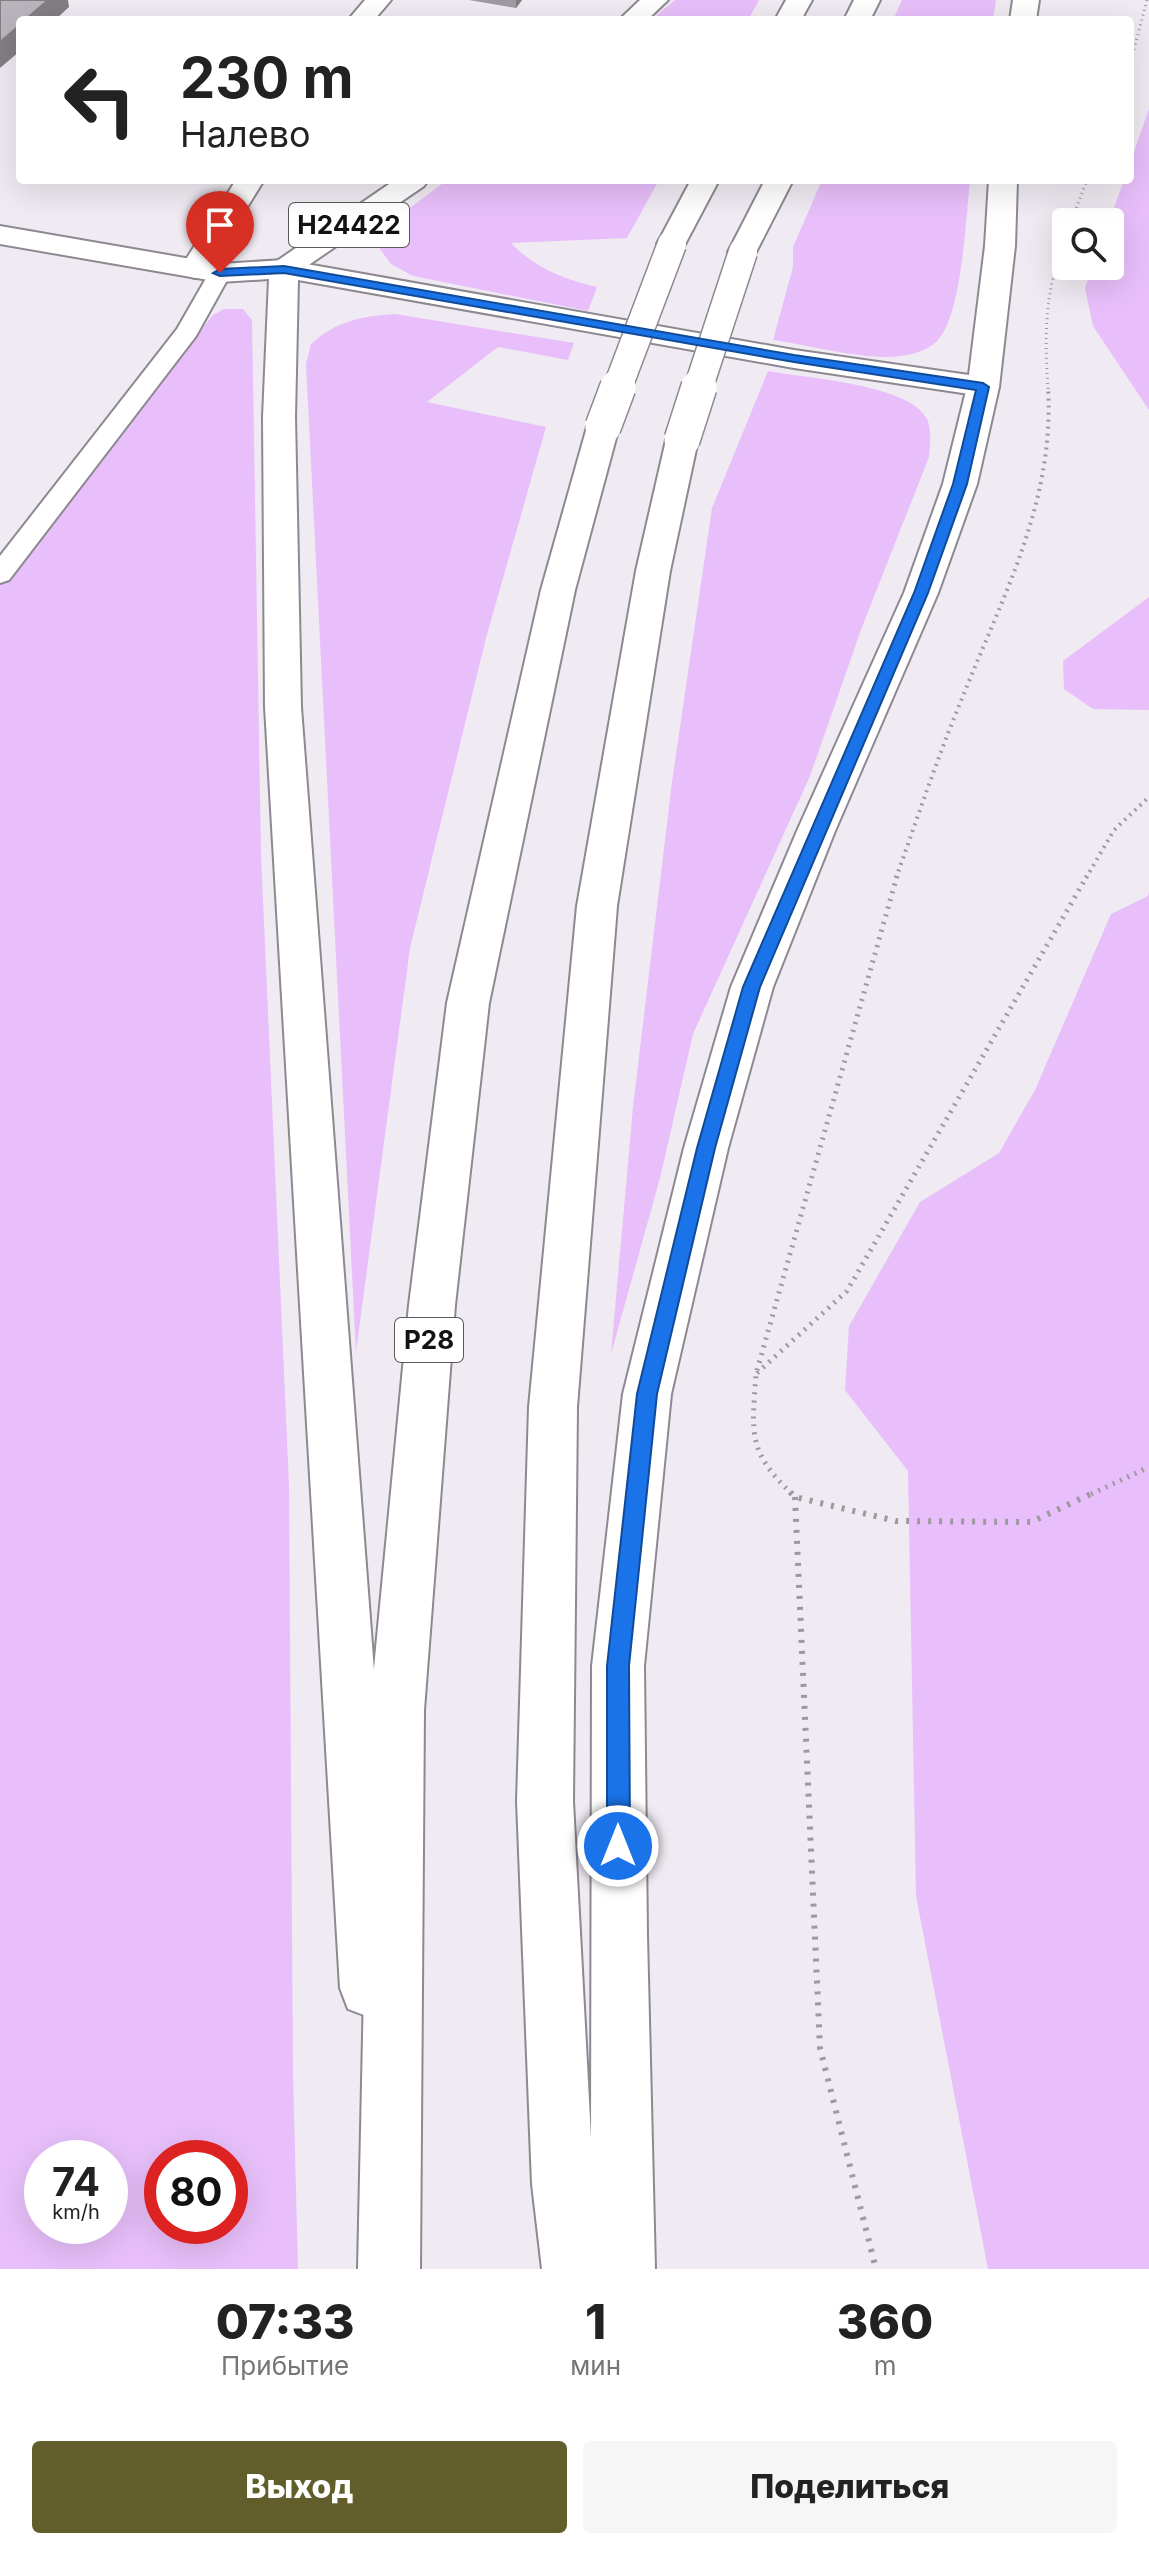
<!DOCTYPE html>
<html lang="ru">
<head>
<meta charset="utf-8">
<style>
	body { margin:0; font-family:Inter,sans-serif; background:#f6f6f6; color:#222; height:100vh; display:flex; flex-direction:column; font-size:30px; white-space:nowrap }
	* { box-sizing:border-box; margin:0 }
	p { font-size:26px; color:#767676 }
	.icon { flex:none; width:44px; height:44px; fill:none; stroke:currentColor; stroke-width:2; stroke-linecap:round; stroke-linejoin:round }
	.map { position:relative; height:2269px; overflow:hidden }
	.side { display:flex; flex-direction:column; background:#fff; flex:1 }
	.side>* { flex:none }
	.top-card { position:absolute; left:16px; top:16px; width:1118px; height:168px; border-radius:8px; box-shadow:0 8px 32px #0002; background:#fff; color:#222; overflow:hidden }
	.controls { position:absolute; left:1052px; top:208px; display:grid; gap:16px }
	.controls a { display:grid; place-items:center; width:72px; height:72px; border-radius:8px; background:#fff; box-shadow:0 8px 32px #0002; font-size:40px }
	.speed { position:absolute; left:24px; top:2140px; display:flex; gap:16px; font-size:40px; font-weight:700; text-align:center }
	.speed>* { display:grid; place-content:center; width:104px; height:104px; border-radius:50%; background:#fff; box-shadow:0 8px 32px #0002; line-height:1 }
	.speed small { font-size:20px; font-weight:400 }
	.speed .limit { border:12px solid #d22; background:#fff; color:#111 }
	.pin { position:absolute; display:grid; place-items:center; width:68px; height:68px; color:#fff; margin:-82px -34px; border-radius:50% 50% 50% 0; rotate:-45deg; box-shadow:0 0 8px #0007 }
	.pin .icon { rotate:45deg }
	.me { position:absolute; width:88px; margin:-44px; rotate:0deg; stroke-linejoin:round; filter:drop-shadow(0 0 6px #0008) }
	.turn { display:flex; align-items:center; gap:28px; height:168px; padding:0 32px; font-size:36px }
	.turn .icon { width:104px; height:104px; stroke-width:2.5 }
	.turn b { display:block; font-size:56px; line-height:68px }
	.eta { display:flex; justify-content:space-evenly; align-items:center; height:136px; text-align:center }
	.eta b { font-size:48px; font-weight:800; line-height:56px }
	.action { display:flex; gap:16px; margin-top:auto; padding:16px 32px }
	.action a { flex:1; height:92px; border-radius:8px; background:#625e2b; color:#fff; font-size:32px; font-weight:800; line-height:92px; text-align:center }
	.action a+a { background:#f6f6f6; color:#222 }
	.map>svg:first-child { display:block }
	.green { fill:#e8bffa; fill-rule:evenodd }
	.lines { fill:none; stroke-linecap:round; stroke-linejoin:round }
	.service-casing { stroke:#8e8991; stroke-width:4 }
	.minor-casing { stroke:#8e8991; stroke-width:4 }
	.tertiary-casing { stroke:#8e8991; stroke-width:4 }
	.trunk-casing { stroke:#8e8991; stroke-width:4 }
	.path-far3 { stroke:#9d999f; stroke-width:3; stroke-dasharray:1 4; stroke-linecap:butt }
	.path-far2 { stroke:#9d999f; stroke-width:4; stroke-dasharray:2 5; stroke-linecap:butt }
	.path-far1 { stroke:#9d999f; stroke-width:5; stroke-dasharray:2 6; stroke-linecap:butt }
	.path { stroke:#9d999f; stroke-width:6; stroke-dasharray:3 8; stroke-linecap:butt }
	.service { fill:#fff; fill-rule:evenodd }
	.minor { fill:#fff; fill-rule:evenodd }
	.tertiary { fill:#fff; fill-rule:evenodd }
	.trunk { fill:#fff; fill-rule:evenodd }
	.trunk-bridge-far1-casing { stroke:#8e8991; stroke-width:31; stroke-linecap:butt }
	.trunk-bridge-casing { stroke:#8e8991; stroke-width:38; stroke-linecap:butt }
	.trunk-bridge-far1 { stroke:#fff; stroke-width:28 }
	.trunk-bridge { stroke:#fff; stroke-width:35 }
	.wall { fill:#a09ba2 }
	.shaded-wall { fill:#827e84 }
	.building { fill:#bab4bc; stroke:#827e84; stroke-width:2 }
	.route { fill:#1a73e8; stroke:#114b97; stroke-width:2 }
	.labels { text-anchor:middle; stroke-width:6; stroke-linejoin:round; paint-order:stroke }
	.shield { fill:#fff; stroke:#5a595a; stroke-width:2 }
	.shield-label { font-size:26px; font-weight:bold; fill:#131214 }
</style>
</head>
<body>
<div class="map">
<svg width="1149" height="2269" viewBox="0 0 1149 2269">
	<rect width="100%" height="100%" fill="#f0eaf2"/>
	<path class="green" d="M675 0H759L748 20H651Z
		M902 0H996L993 20H893Z
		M1149 109V410L1093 326 1085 288 1093 266H1110L1109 222 1124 180H1130V163Z
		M447 180H659L627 238 511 243C535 268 563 279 597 287L588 311 413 276 391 264 377 245 386 226Z
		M822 180H970C966 216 962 319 936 342 924 353 906 356 890 357 858 358 807 345 773 340L793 267V247Z
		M224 309H243L252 320 261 855 289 1485 293 2073 298 2269H0V581L213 315ZM42 2158H110V2226H42ZM162 2158H230V2226H162Z
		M395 314 574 343 568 360 498 347 427 402 546 427 486 638 410 948 356 1352 306 364 311 344C336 321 362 316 395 314Z
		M768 371C804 378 910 384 927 419 932 430 930 445 929 457L862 627 810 776 693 1034 660 1178 611 1354 633 1107 672 782 712 508Z
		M1149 597V710L1093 709 1064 689 1063 661Z
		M1149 892V2269H988L916 1896 908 1471 845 1390 849 1326 920 1202 999 1153 1035 1090 1111 914 1148 896Z"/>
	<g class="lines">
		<g class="service-casing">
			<path id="service" d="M220 266 228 268 231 273 196 336 9 580 0 583V556L177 329 212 268Z"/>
		</g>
		<g class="minor-casing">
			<path id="minor" d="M365 0H391L374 20H348Z
				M236 180H264L205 275 195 278 185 275 180 269Z"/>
		</g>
		<g class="tertiary-casing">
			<path id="tertiary" d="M1013 0H1039L1036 20H1010Z
				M989 180H1017L1015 246 999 387 994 394 983 396 794 368 298 280 295 417 301 707 398 1988 390 2009 369 2017 348 2009 340 1988 265 707 263 417 269 279 220 282 0 244V226L220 264 284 260 794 350 969 375 985 246Z"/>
		</g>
		<g class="trunk-casing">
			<path id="trunk" d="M640 0H668L647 20H619Z
				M786 0H812L801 20H775Z
				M854 0H880L870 20H844Z
				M395 180H428L424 186 294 275 284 278 274 275 269 269 274 263Z
				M691 180H719L682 250 672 253 662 250 657 244Z
				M765 180H793L753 258 743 261 733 258 728 252Z
				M983 378 994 380 999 387 977 484 938 593 835 831 773 987 728 1148 671 1394 644 1666 647 1935 655 2269H542L532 2184 517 1801 529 1407 577 906 636 571 666 440 671 433 682 430 693 433 698 440 670 571 617 906 577 1407 573 1801 591 2138 592 1666 623 1394 684 1148 731 987 797 831 904 593 943 484 967 387 972 380Z
				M603 417 614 420 619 427 575 590 489 1003 455 1305 424 1710 420 2269H358L370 1710 409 1305 447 1003 541 590 587 427 592 420Z"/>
		</g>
		<path class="path-far3" d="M1130 64 1147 0
			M1071 222 1087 180
			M1048 389C1044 329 1045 292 1066 235"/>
		<path class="path-far2" d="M896 878C917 819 937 759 961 701 1002 597 1055 503 1048 387
			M1086 878 1114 830 1149 797"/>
		<path class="path-far1" d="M757 1373 847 1291 1087 876
			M792 1494C747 1451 752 1433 756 1374L897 876
			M1091 1494 1149 1467"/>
		<path class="path" d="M790 1492 795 1497 896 1521 1031 1522 1095 1492
			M795 1497 820 2048 876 2269"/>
		<use href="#service" class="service"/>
		<use href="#minor" class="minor"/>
		<use href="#tertiary" class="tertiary"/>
		<use href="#trunk" class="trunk"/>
		<g class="trunk-bridge-far1-casing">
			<path id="trunk-bridge-far1" d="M617 389 672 244
				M698 389 743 252"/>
		</g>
		<g class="trunk-bridge-casing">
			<path id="trunk-bridge" d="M603 427 618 387
				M682 440 699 387"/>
		</g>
		<use href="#trunk-bridge-far1" class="trunk-bridge-far1"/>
		<use href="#trunk-bridge" class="trunk-bridge"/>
	</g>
	<path class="wall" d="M469 0H522L516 8Z"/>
	<path class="shaded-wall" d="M48 0H68L69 7 55 20H25Z
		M516 0H522L516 8Z
		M20 25V51L0 68V42Z"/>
	<path class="building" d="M0 0H48L25 20H20V25L0 42Z"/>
	<path class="route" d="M284 266 794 355 983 383 989 387 967 484 928 593 760 987 715 1148 657 1394 629 1666 630 1846 627 1854 618 1857 610 1854 607 1846V1666L637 1394 697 1148 743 987 914 593 953 484 976 390 794 362 284 273 220 276 213 273 220 269Z"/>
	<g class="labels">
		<g class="shield">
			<rect x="289" y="203" width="120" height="44" rx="6"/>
			<rect x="395" y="1318" width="68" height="44" rx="6"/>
		</g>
		<g class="shield-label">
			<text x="349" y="234">Н24422</text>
			<text x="429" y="1349">Р28</text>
		</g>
	</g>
</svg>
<div class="controls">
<a><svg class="icon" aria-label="search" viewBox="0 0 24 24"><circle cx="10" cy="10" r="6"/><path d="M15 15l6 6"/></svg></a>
</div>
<div class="speed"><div>74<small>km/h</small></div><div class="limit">80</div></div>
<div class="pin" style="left:220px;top:273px;background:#d93025"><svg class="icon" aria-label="arrive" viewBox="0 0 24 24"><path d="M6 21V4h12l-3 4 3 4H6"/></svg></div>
<svg class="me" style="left:618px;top:1846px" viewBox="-20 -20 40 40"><circle r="17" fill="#1a73e8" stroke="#fff" stroke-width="3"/><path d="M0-11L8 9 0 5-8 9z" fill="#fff"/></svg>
<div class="top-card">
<div class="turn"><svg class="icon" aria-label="left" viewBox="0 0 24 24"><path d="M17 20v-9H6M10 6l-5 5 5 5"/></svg><div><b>230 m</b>Налево</div></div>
</div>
</div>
<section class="side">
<div class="eta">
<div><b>07:33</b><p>Прибытие</p></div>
<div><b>1</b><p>мин</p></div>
<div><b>360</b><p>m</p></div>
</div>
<div class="action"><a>Выход</a><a>Поделиться</a></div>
</section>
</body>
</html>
